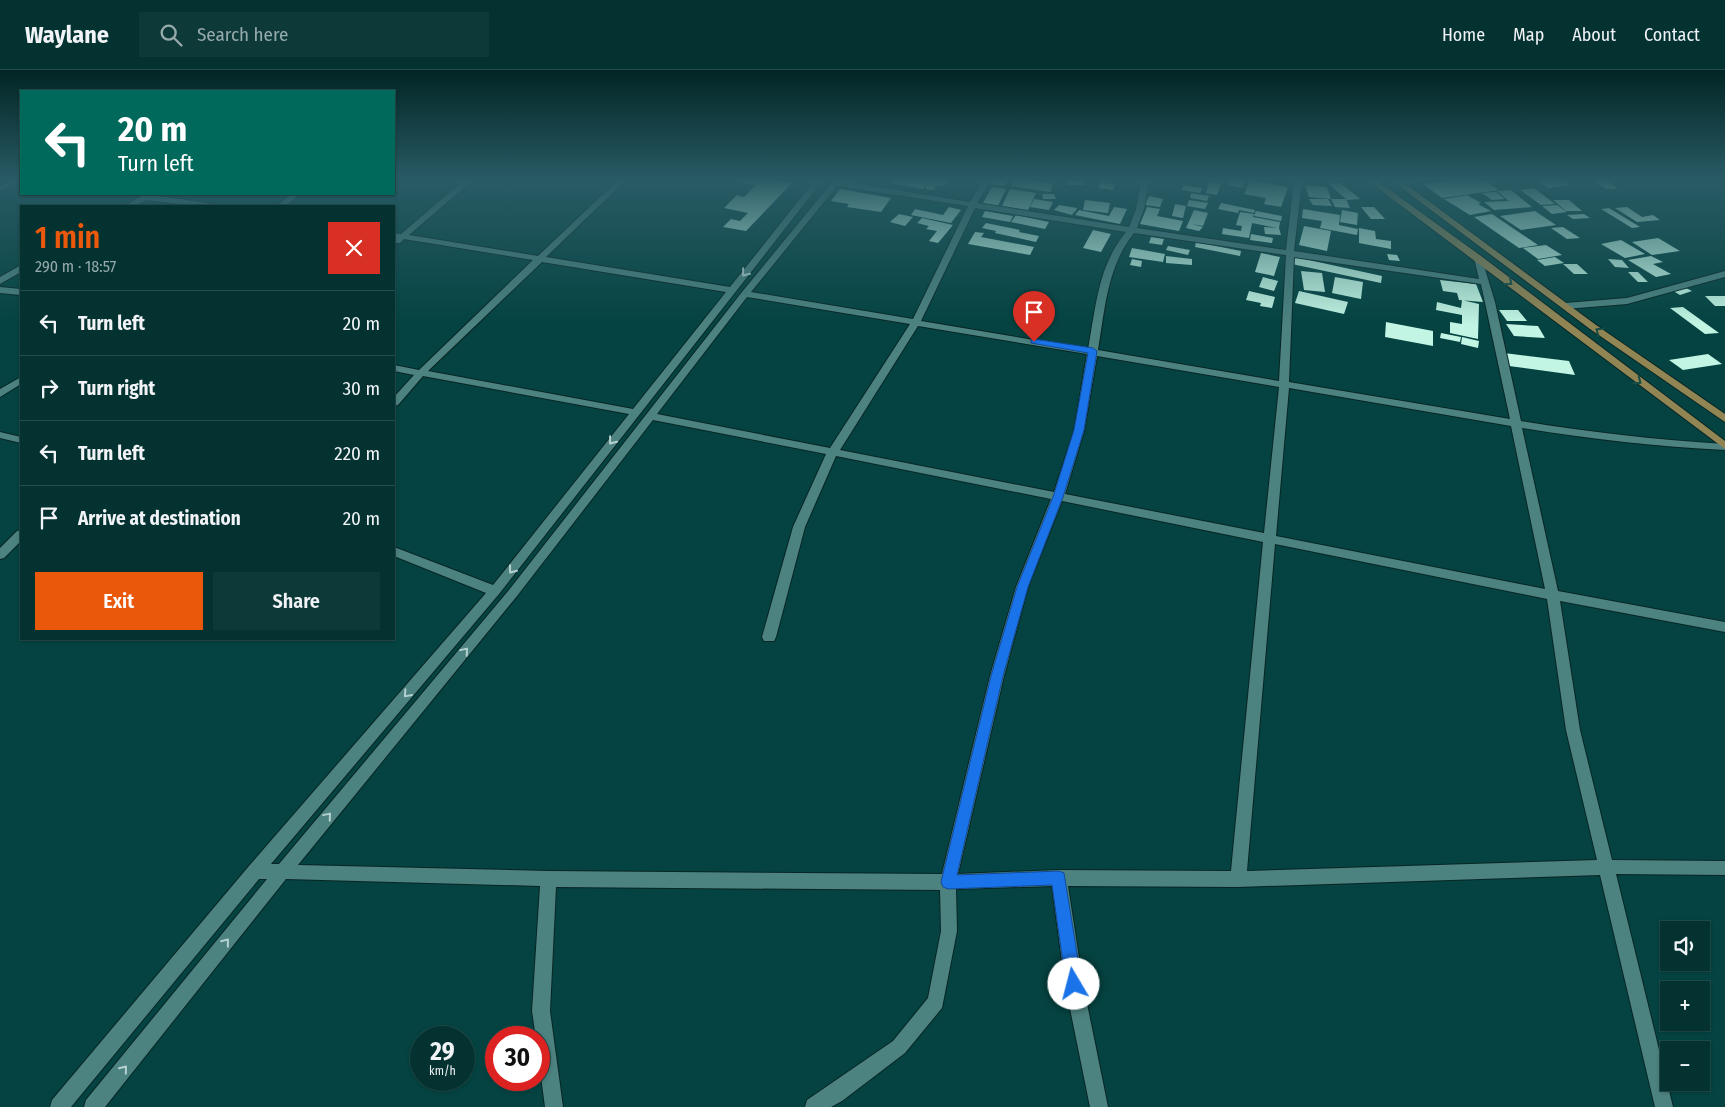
<!DOCTYPE html>
<html lang="en">
<head>
<meta charset="utf-8">
<style>
	body { margin:0; font-family:"Fira Sans Condensed",sans-serif; background:#0d3a39; color:#f1f3f6; height:100vh; display:flex; flex-direction:column; font-size:19px; white-space:nowrap }
	* { box-sizing:border-box; margin:0 }
	p { font-size:16px; color:#97aaab }
	.icon { flex:none; width:28px; height:28px; fill:none; stroke:currentColor; stroke-width:2; stroke-linecap:round; stroke-linejoin:round }
	.map { position:relative; flex:1; overflow:hidden }
	.sheet { position:absolute; left:20px; top:135px; width:375px; height:435px; display:flex; flex-direction:column; background:#033231; border-radius:0px; box-shadow:0 1px 4px #0004,0 0 0 1px #244d4d }
	.sheet>* { flex:none }
	.guide { position:absolute; left:20px; top:20px; width:375px; height:105px; border-radius:0px; box-shadow:0 1px 4px #0004,0 0 0 1px #244d4d; background:#00695c; color:#fff; overflow:hidden }
	.controls { position:absolute; left:1660px; top:851px; display:grid; gap:10px }
	.controls a { display:grid; place-items:center; width:50px; height:50px; border-radius:0px; background:#033231; box-shadow:0 1px 4px #0004,0 0 0 1px #244d4d; font-size:25px }
	.speed { position:absolute; left:410px; top:956px; display:flex; gap:10px; font-size:25px; font-weight:700; text-align:center }
	.speed>* { display:grid; place-content:center; width:65px; height:65px; border-radius:50%; background:#033231; box-shadow:0 1px 4px #0004,0 0 0 1px #244d4d; line-height:1 }
	.speed small { font-size:12px; font-weight:400 }
	.speed .limit { border:8px solid #d22; background:#fff; color:#111 }
	.pin { position:absolute; display:grid; place-items:center; width:42px; height:42px; color:#fff; margin:-51px -21px; border-radius:50% 50% 50% 0; rotate:-45deg; box-shadow:0 0 5px #0007 }
	.pin .icon { rotate:45deg }
	.me { position:absolute; width:55px; margin:-28px; rotate:352deg; stroke-linejoin:round; filter:drop-shadow(0 0 4px #0008) }
	.turn { display:flex; align-items:center; gap:18px; height:105px; padding:0 15px; font-size:22px }
	.turn .icon { width:65px; height:65px; stroke-width:2.5 }
	.turn b { display:block; font-size:35px; line-height:42px }
	.round { display:grid; place-items:center; flex:none; width:52px; height:52px; border-radius:0px; background:#0d3a39 }
	.headline { display:flex; align-items:center; justify-content:space-between; height:85px; padding:0 15px }
	h1 { font-size:30px; font-weight:600; line-height:38px; color:#ea580c }
	.primary-button { display:flex; gap:10px; margin-top:auto; padding:10px 15px }
	.primary-button a { flex:1; height:58px; border-radius:0px; background:#ea580c; color:#fff; font-size:20px; font-weight:600; line-height:58px; text-align:center }
	.primary-button a+a { background:#0d3a39; color:#f1f3f6 }
	ul { padding:0; list-style:none }
	li { display:flex; align-items:center; gap:15px; height:65px; padding:0 15px; border-top:1px solid #244d4d }
	li div { flex:1 }
	li b { display:block; font-size:19px }
	li em { font-style:normal }
	header { display:flex; align-items:center; gap:30px; box-sizing:border-box; height:70px; padding:0 25px; background:#033231; border-bottom:1px solid #244d4d }
	header strong { font-size:24px }
	nav { display:flex; gap:28px; margin-inline-start:auto; font-size:18px }
	.search { width:350px; height:45px; background:#0d3a39; display:flex; align-items:center; gap:12px; box-sizing:border-box; padding:0 18px; border-radius:0px; color:#97aaab; font-size:19px }
	.map>svg:first-child { display:block }
	.building { fill:#c2f5e3 }
	.lines { fill:none; stroke-linecap:round; stroke-linejoin:round }
	.minor-casing { stroke:#082625; stroke-width:2 }
	.major-casing { stroke:#082625; stroke-width:2 }
	.minor { fill:#4c8280; fill-rule:evenodd }
	.major { fill:#928554; fill-rule:evenodd }
	.oneway { stroke:#b4d1cf }
	.oneway2 { stroke:#194d44 }
	.route { fill:#1a73e8; stroke:#114b97 }
</style>
</head>
<body>
<header>
<strong>Waylane</strong>
<div class="search"><svg class="icon" aria-label="search" viewBox="0 0 24 24"><circle cx="10" cy="10" r="6"/><path d="M15 15l6 6"/></svg>Search here</div>
<nav><a>Home</a><a>Map</a><a>About</a><a>Contact</a></nav>
</header>
<div class="map">
<svg width="1725" height="1037" viewBox="0 0 1725 1037">
	<rect width="100%" height="100%" fill="#044341"/>
	<path class="building" d="M741 110H775L792 113 746 161 723 157 731 149 740 151 748 143 724 138 737 125 744 127 756 115 739 112Z
		M894 110H942L948 111 944 116 937 115 934 120 925 119 928 114 934 115 928 114 929 112 923 119 891 113Z
		M995 110H1008L1004 116 992 114Z
		M1014 110H1027L1053 114 1050 122 1011 116Z
		M1230 110H1246L1243 118 1228 115Z
		M1250 110 1288 117 1281 137 1264 134 1266 128 1244 124Z
		M1457 110H1484L1499 120 1442 128 1423 114Z
		M1536 110H1562L1570 115 1548 118Z
		M1593 110H1606L1618 119H1606Z
		M1065 111H1083L1084 115H1067Z
		M1101 112 1115 115 1112 120 1098 118Z
		M1209 112 1221 114 1217 125 1206 123Z
		M1341 113 1360 129 1347 130 1329 114Z
		M1184 115 1202 118 1200 123 1182 120Z
		M1305 115 1327 117 1331 129 1309 127Z
		M992 117 1006 119 998 136 983 133Z
		M1534 118 1555 134 1541 135 1520 120Z
		M840 119 891 128 881 142 847 137 849 134 831 131Z
		M1010 119 1036 123 1028 140 1002 136Z
		M1511 120 1532 137 1494 140 1484 132 1509 131 1497 121Z
		M1496 122 1505 129 1492 130 1482 123Z
		M1191 123 1209 126 1207 131 1190 128Z
		M1042 124H1054L1056 129H1043Z
		M1467 125 1481 133 1478 134 1491 141 1470 145 1444 129Z
		M1149 126 1163 129 1160 137 1145 135Z
		M1034 129 1053 132 1049 140 1030 137Z
		M1309 129H1328L1332 136 1313 135Z
		M1331 129H1346L1350 138 1335 137Z
		M1085 130 1110 133 1108 143 1083 140Z
		M1189 130 1208 133 1205 139 1187 136Z
		M1553 130H1569L1582 141H1566Z
		M1221 133 1255 140 1254 143 1239 140 1238 143 1218 139Z
		M1175 134 1186 136 1183 148 1172 146Z
		M1059 135 1077 138 1075 142 1067 140 1074 142 1072 145 1054 140Z
		M1557 135 1567 142 1552 144 1542 136Z
		M949 137 961 140 951 153 911 145 915 139 943 145Z
		M1114 137 1127 139 1120 154 1075 145 1079 140 1109 146Z
		M1147 137 1160 139 1157 146 1183 151 1179 161 1140 154Z
		M1361 137H1374L1385 149H1371Z
		M1627 137 1642 147 1653 145 1660 150 1637 152 1615 138Z
		M1609 138 1640 157 1632 158 1601 139Z
		M1303 139 1340 145 1339 155 1358 159 1357 165 1320 158 1322 151 1302 148Z
		M1194 140 1208 143 1203 156 1192 154 1203 157 1199 161 1186 158Z
		M1342 140 1358 143 1357 155 1340 152Z
		M985 141 1013 146 1010 152 982 147Z
		M1256 141 1282 146 1281 151 1254 146Z
		M1535 141 1556 155 1521 160 1500 146Z
		M1240 142 1254 144 1253 147 1280 152 1279 158 1281 165 1265 164 1264 157 1277 158 1252 153 1249 168 1222 164 1223 158 1241 161 1242 156 1236 155Z
		M899 144 913 147 905 156 890 152Z
		M1492 144 1538 175 1519 178 1474 147Z
		M1584 144 1590 148 1573 149 1567 145Z
		M1016 145 1049 152 1045 159 1011 152Z
		M922 148 953 155 938 173 929 171 937 161 926 159 929 156 917 153Z
		M986 153 1020 160 1019 162 1039 166 1036 172 995 163 996 161 982 158Z
		M1304 156 1331 161 1327 181 1299 175Z
		M1563 157 1580 168 1567 169 1551 158Z
		M1359 158 1375 161 1376 169 1391 171V179L1359 173Z
		M1093 160 1111 164 1101 182 1083 178Z
		M975 162 984 163 981 167 1034 177 1030 185 968 174Z
		M1251 164 1273 168 1272 173 1250 170Z
		M1151 167 1164 169 1162 175 1149 173Z
		M1658 168 1680 181 1652 185 1632 172Z
		M1621 170 1645 184 1625 188 1601 174Z
		M1196 172 1241 181 1240 186 1195 177Z
		M1546 175 1562 185 1538 189 1523 178Z
		M1168 176 1190 180 1188 185 1166 180Z
		M1132 178 1165 184 1163 192 1129 187Z
		M1261 183 1280 187 1274 206 1255 202Z
		M1387 184 1397 185 1400 191 1389 190Z
		M1166 186 1192 189V195L1166 193Z
		M1651 186 1663 192 1653 194 1671 204 1656 207 1628 190Z
		M1295 187 1382 206 1381 213 1292 194Z
		M1555 187 1564 193 1545 196 1537 190Z
		M1132 189 1142 191 1141 197 1130 195Z
		M1608 189 1622 190 1629 198 1615 197Z
		M1563 194H1577L1588 204H1574Z
		M1301 201 1322 203 1325 222 1304 220Z
		M1628 202H1638L1648 212H1638Z
		M1263 207 1278 211 1274 221 1259 217Z
		M1335 207 1363 212 1361 229 1332 223Z
		M1440 210 1476 214 1483 232 1459 230 1457 223 1443 221Z
		M1680 215 1692 221 1680 225 1668 218Z
		M1249 221 1275 227 1272 238 1260 236 1261 233 1246 230Z
		M1299 221 1348 232 1344 244 1295 233Z
		M1705 226H1725V236H1715Z
		M1462 230 1479 234 1478 269 1450 263V252L1462 254V245L1436 240 1437 232 1461 238Z
		M1683 237 1719 263 1705 264 1670 238Z
		M1499 240H1518L1527 251H1507Z
		M1386 252 1433 261V276L1385 267Z
		M1506 254 1538 256 1545 268 1514 266Z
		M1441 263 1461 267 1460 272 1440 268Z
		M1462 267 1479 271 1478 278 1461 274Z
		M1504 283 1569 291 1575 305 1509 296Z
		M1708 284 1722 294 1683 300 1669 290Z"/>
	<g class="lines">
		<g class="minor-casing">
			<path id="minor" d="M11 110H20L0 121V116Z
				M464 110H473L409 165 538 186 618 110H626L546 187 730 217 815 110H823L499 524 271 794H279L509 520 742 222 834 110 970 132 983 110H991L977 133 1129 157 1136 139 1141 110H1149L1144 139 1137 158 1286 180 1294 110H1302L1294 181 1479 209 1474 188 1481 186 1495 232 1521 351C1589 362 1656 370 1725 374V380C1657 377 1590 369 1522 358L1558 521 1725 552V562L1560 531 1580 660 1612 790 1725 791V805L1616 804 1673 1037H1655L1600 805 1238 817 1068 816 1083 914 1108 1037H1090L1065 914 1052 816 956 819 957 861 942 938 905 983 842 1031 831 1037H805L807 1030 893 971 928 928 941 861 940 820 556 817 550 941 563 1037H545L539 991V968H536L532 941 540 816 286 809 105 1037H84L86 1030 267 809H259L71 1037H50L52 1030 249 796 486 523 394 486V477L493 515 629 344 423 306 398 335 394 336V327L414 305 394 301V295L419 300 533 190 404 169 400 173H394L396 168 394 167V163L401 164ZM837 116 968 136 913 249 751 222ZM975 138 1126 162C1098 196 1096 236 1088 279L921 251ZM1134 163 1286 185 1279 311 1098 280C1105 239 1107 197 1134 163ZM1294 187 1481 214 1510 349 1289 312ZM542 192 726 222 633 339 428 301ZM747 227 910 254 830 378 657 344ZM918 256 1087 284 1074 361 1054 422 840 380ZM1097 286 1279 317 1264 463 1065 424 1084 361ZM1289 318 1511 356 1545 519 1276 466ZM653 350 826 384 793 457 762 567 764 571H774L776 567 805 457 836 386 1051 429 1016 517 990 606 942 804 548 801 298 795 517 526ZM1062 431 1263 472 1231 801 1059 800 958 804 1004 606 1028 517ZM1275 474 1547 529 1566 660 1597 790 1247 801Z
				M1404 110H1426C1419 114 1401 117 1394 113Z
				M145 124 213 134 217 136H197L146 130 134 136H125Z
				M291 124H300L286 136H277Z
				M21 195V202L0 214V207Z
				M1725 201V207L1627 234 1565 239 1560 236 1565 233 1627 228Z
				M0 217 21 219V225L0 223Z
				M21 307V314L0 327V319Z
				M0 362 21 367V373L0 368Z
				M21 460V471L4 488 0 489V478L17 461Z"/>
		</g>
		<g class="major-casing">
			<path id="major" d="M1367 110H1376L1481 186 1725 371V379Z
				M1391 110H1400L1596 255 1725 344V352L1590 259Z"/>
		</g>
		<use href="#minor" class="minor"/>
		<use href="#major" class="major"/>
	</g>
	<defs><path id="oneway-chevron" d="M-2-3.5L2.5 0L-2 3.5" fill="none" stroke-width="1.6" stroke-linecap="round" stroke-linejoin="round" transform="scale(1.25)"/></defs>
	<g class="oneway">
		<use href="#oneway-chevron" transform="translate(745 203) rotate(129)"/>
		<use href="#oneway-chevron" transform="translate(612 371) rotate(128)"/>
		<use href="#oneway-chevron" transform="translate(512 500) rotate(128)"/>
		<use href="#oneway-chevron" transform="translate(465 581) rotate(-50)"/>
		<use href="#oneway-chevron" transform="translate(407 624) rotate(131)"/>
		<use href="#oneway-chevron" transform="translate(328 746) rotate(-50)"/>
		<use href="#oneway-chevron" transform="translate(226 872) rotate(-51)"/>
		<use href="#oneway-chevron" transform="translate(124 999) rotate(-51)"/>
	</g>
	<g class="oneway2">
		<use href="#oneway-chevron" transform="translate(1509 212) rotate(38)"/>
		<use href="#oneway-chevron" transform="translate(1599 261) rotate(-145)"/>
		<use href="#oneway-chevron" transform="translate(1638 311) rotate(37)"/>
	</g>
	<linearGradient id="sky" x2="0" y2="1"><stop stop-color="#022524"/><stop offset="0.43" stop-color="#295b65"/><stop offset="1" stop-color="#295b65" stop-opacity="0"/></linearGradient>
	<rect width="1725" height="255" fill="url(#sky)"/>
	<path class="route" d="M1034 269 1093 278 1097 281 1084 360 1063 427 1028 517 1003 606 957 805 1059 801 1064 803 1082 914 1079 920 1074 922 1068 920 1066 914 1052 815 948 819 943 817 941 812 991 606 1017 517 1053 427 1074 360 1088 283 1031 273V270Z"/>
</svg>
<div class="controls">
<a><svg class="icon" aria-label="sound" viewBox="0 0 24 24"><path d="M4 9h4l5-4v14l-5-4H4zM17 9q2 3 0 6"/></svg></a>
<a>+</a>
<a>−</a>
</div>
<div class="speed"><div>29<small>km/h</small></div><div class="limit">30</div></div>
<div class="pin" style="left:1034px;top:272px;background:#d93025"><svg class="icon" aria-label="arrive" viewBox="0 0 24 24"><path d="M6 21V4h12l-3 4 3 4H6"/></svg></div>
<svg class="me" style="left:1074px;top:914px" viewBox="-20 -20 40 40"><circle r="19" fill="#fff"/><path d="M0-13L10 11 0 6-10 11z" fill="#1a73e8"/></svg>
<div class="guide">
<div class="turn"><svg class="icon" aria-label="left" viewBox="0 0 24 24"><path d="M17 20v-9H6M10 6l-5 5 5 5"/></svg><div><b>20 m</b>Turn left</div></div>
</div>
<section class="sheet">
<div class="headline"><div><h1>1 min</h1><p>290 m · 18:57</p></div><a class="round" style="background:#d93025;color:#fff"><svg class="icon" aria-label="close" viewBox="0 0 24 24"><path d="M6 6l12 12M18 6L6 18"/></svg></a></div>
<ul>
<li><svg class="icon" aria-label="left" viewBox="0 0 24 24"><path d="M17 20v-9H6M10 6l-5 5 5 5"/></svg><div><b>Turn left</b></div><em>20 m</em></li>
<li><svg class="icon" aria-label="right" viewBox="0 0 24 24"><path d="M7 20v-9h11M14 6l5 5-5 5"/></svg><div><b>Turn right</b></div><em>30 m</em></li>
<li><svg class="icon" aria-label="left" viewBox="0 0 24 24"><path d="M17 20v-9H6M10 6l-5 5 5 5"/></svg><div><b>Turn left</b></div><em>220 m</em></li>
<li><svg class="icon" aria-label="arrive" viewBox="0 0 24 24"><path d="M6 21V4h12l-3 4 3 4H6"/></svg><div><b>Arrive at destination</b></div><em>20 m</em></li>
</ul>
<div class="primary-button"><a>Exit</a><a>Share</a></div>
</section>
</div>
</body>
</html>
